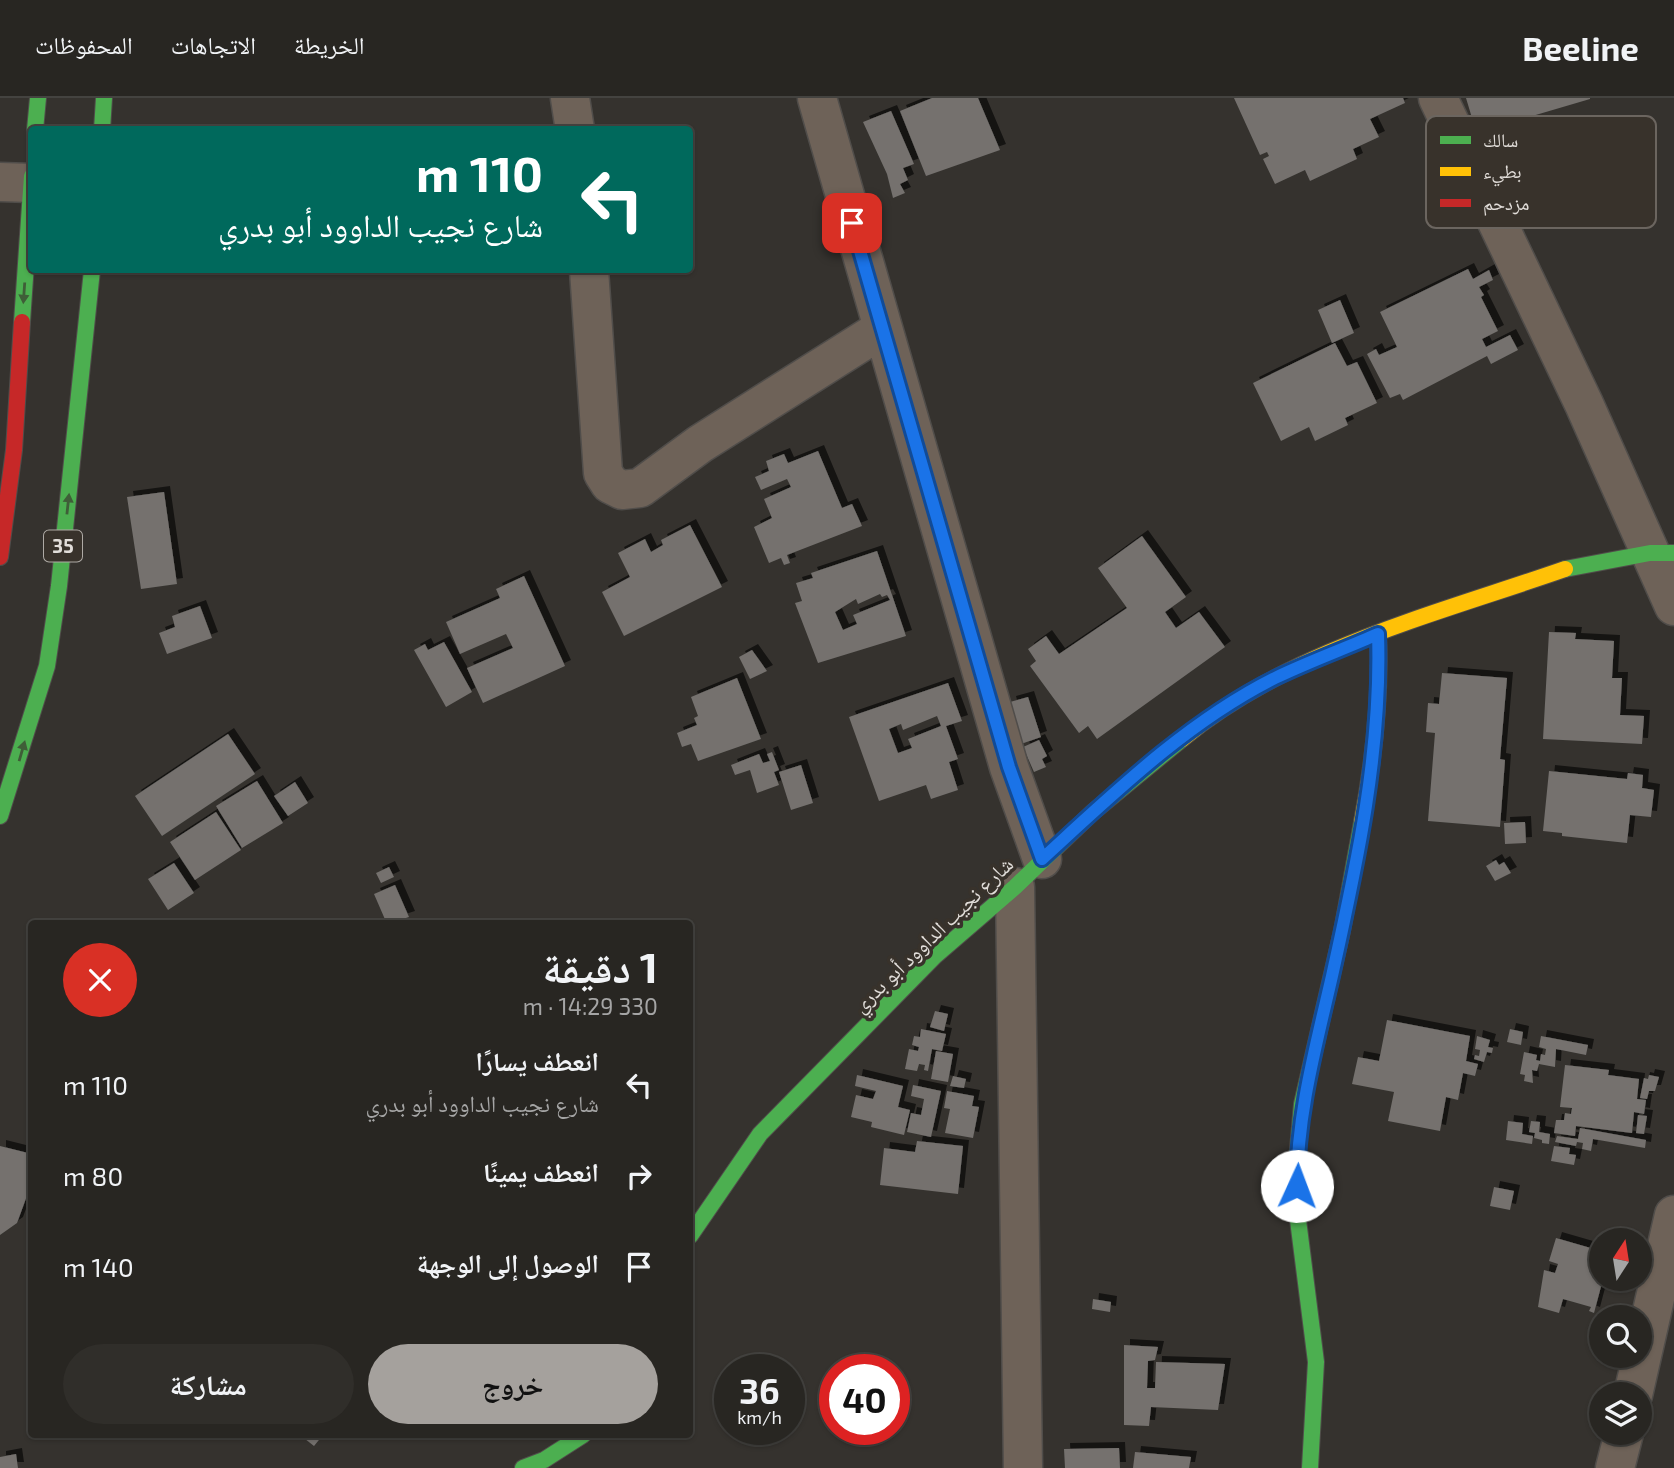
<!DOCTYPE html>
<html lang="ar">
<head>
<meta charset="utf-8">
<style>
	body { margin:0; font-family:"Exo 2","Noto Naskh Arabic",sans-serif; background:#302e2a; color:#f1f3f6; direction:rtl; height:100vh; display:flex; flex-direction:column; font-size:26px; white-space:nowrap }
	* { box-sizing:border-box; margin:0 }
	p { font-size:23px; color:#a5a5a5 }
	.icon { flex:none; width:38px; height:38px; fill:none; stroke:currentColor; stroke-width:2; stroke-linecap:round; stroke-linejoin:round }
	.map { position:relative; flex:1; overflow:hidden; direction:ltr }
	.details { position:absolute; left:28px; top:822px; width:665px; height:518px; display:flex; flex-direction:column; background:#282622; border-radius:7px; box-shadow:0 2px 5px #0004,0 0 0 2px #444340; direction:rtl }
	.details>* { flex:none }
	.guide { position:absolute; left:28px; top:28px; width:665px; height:147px; border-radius:7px; box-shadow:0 2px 5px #0004,0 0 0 2px #444340; direction:rtl; background:#00695c; color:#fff; overflow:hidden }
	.needle { width:46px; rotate:12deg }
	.tools { position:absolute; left:1589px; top:1130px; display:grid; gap:14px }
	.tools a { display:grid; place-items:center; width:63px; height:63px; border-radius:50%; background:#282622; box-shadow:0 2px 5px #0004,0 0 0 2px #444340; font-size:35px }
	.speed { position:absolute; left:714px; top:1256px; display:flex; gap:14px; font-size:35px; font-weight:700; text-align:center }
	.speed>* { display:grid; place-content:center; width:91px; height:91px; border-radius:50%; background:#282622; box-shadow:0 2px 5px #0004,0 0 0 2px #444340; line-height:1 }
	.speed small { font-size:18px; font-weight:400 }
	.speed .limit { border:10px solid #d22; background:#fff; color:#111 }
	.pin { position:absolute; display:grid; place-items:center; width:60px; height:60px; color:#fff; margin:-30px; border-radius:14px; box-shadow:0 4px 10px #0006 }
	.me { position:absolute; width:77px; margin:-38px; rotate:2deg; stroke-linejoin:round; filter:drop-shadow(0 0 5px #0008) }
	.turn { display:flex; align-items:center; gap:24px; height:147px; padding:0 35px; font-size:32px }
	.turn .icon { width:91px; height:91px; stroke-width:2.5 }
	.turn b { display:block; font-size:49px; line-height:60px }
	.round { display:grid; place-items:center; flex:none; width:74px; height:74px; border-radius:37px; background:#302e2a }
	.headline { display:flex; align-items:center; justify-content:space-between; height:119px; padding:0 35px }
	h1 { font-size:42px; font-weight:700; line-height:52px }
	.primary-button { display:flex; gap:14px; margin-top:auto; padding:14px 35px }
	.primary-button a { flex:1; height:80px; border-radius:42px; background:#a5a19d; color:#111; font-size:28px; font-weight:700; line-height:80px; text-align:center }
	.primary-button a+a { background:#302e2a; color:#f1f3f6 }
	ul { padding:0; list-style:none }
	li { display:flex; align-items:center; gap:21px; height:91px; padding:0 35px }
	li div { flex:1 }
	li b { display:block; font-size:26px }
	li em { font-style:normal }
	header { display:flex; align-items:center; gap:42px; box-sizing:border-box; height:98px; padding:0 35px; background:#282622; border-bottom:2px solid #444340 }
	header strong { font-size:33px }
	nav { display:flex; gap:38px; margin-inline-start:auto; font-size:24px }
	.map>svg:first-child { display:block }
	.building { fill:#74716e; fill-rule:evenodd; filter:url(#shadow) }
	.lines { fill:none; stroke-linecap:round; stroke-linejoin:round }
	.street-casing { stroke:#504d4a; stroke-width:41 }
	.fast-casing { stroke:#504d4a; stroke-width:18 }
	.slow-casing { stroke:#504d4a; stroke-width:18 }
	.jam-casing { stroke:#504d4a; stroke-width:18 }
	.street { stroke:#6e6258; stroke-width:38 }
	.fast { stroke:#4caf50; stroke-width:16 }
	.slow { stroke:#ffc107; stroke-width:16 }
	.jam { stroke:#c62828; stroke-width:16 }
	.oneway { fill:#3f5e38 }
	.route-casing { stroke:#114b97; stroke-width:18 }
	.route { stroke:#1a73e8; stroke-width:12 }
	.labels { text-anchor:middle; stroke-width:7; stroke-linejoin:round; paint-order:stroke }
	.shield { fill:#38322b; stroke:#aeaaa5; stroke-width:2 }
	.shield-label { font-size:19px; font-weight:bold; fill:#e1ddd9 }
	.street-label { font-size:21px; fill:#e1ddd9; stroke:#38322b }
	.key { fill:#38322b; stroke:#6b655f; stroke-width:2 }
	.key-label { font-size:19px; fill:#e1ddd9 }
</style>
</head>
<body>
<header>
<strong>Beeline</strong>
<nav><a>الخريطة</a><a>الاتجاهات</a><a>المحفوظات</a></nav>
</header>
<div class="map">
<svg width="1674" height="1370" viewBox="0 0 1674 1370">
	<defs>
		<filter id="shadow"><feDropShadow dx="6" dy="-6" stdDeviation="0" flood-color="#0009"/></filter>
	</defs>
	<rect width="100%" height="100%" fill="#35322e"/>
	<path class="building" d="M932 0H978L1000 52 926 78 900 13Z
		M1234 0H1403L1405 5 1370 21 1379 39 1353 51 1357 61 1310 83 1305 72 1275 86 1263 61 1269 58 1267 54 1260 57Z
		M1466 0H1590V1L1502 27 1504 32 1478 40Z
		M891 13 914 66 903 70 908 82 900 86 905 95 893 100 887 76 863 24Z
		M1468 171 1473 181 1489 172 1493 182 1479 189 1484 197 1481 199 1498 233 1482 241 1486 249 1510 237 1518 252 1491 266 1487 258 1403 302 1400 296 1390 300 1367 256 1376 251 1379 257 1397 249 1380 214Z
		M1340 202 1354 235 1332 245 1318 212Z
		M1335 245 1347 268 1357 264 1377 305 1345 320 1348 327 1315 343 1309 329 1281 343 1253 285Z
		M818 353 842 410 852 406 862 428 787 457 790 465 784 467 781 460 769 465 754 429 772 420 764 401 791 389 787 381 761 392 755 379 769 373 766 363 784 356 788 365Z
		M164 394 177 486 141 491 127 399Z
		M690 427 722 489 624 538 602 494 630 479 618 455 645 441 651 454 663 447 661 442Z
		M1142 438 1186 499 1165 514 1176 530 1199 514 1225 549 1097 641 1088 628 1079 635 1030 568 1036 563 1028 551 1046 538 1059 556 1127 510 1098 470Z
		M877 453 906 538 818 565 795 505 802 503 796 485 813 480 811 475ZM880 496 882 499 887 497 890 502 853 517 857 526 843 532 835 514 856 501 858 506Z
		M524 478 565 568 483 605 467 570 513 550 506 536 460 556 446 524 500 500 496 491Z
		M200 508 212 540 167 556 159 535 175 529 172 518Z
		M1549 534 1576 535 1575 541 1614 543 1612 580H1622L1620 617 1644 618 1642 646 1543 641Z
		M444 544 472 594 446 609 414 552 425 546 428 552Z
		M752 552 767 573 750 581 739 559Z
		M1442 575 1507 580 1500 661 1505 662 1500 729 1428 723 1435 635 1426 634 1428 605 1439 606Z
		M737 580 761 641 698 663 691 646 682 649 677 635 697 627 694 620 698 618 691 599Z
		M948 585 962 623 946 628 958 661 949 664 958 692 931 701 926 687 879 703 849 619ZM937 618 941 628 908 641 912 650 898 655 889 631 901 626 903 632Z
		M1028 599 1041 639 1021 646 1010 604Z
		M228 636 255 676 162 738 135 698Z
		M1039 642 1047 658 1042 661 1046 669 1034 674 1023 649Z
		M772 654 779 672 774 674 779 687 757 695 750 672 735 677 731 667 759 656 763 665 770 663 767 656Z
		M801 667 813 705 791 712 779 674Z
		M1549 673 1627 681 1628 675 1643 677 1642 690 1654 692 1651 719 1630 717 1627 745 1562 738V735L1543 733Z
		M257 683 283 725 242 750 216 708Z
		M295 684 308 705 288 718 274 698Z
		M216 714 241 752 195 782 170 744Z
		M1525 724 1526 745 1505 746 1504 725Z
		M1496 762 1499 767 1504 764 1511 775 1495 783 1486 768Z
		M174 765 194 795 168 812 148 781Z
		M389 769 394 779 381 785 376 775Z
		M395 787 409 819 387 826 374 796Z
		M935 913 948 916 944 933 930 929Z
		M1387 922 1470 938 1466 963 1478 966 1475 978 1463 975 1458 1002 1446 999 1440 1033 1388 1023 1394 994 1352 986 1358 959 1379 963Z
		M921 931 946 936 942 953 932 951 928 973 924 972 925 967 919 966 917 973 905 971 909 951 918 953 919 949 912 947 914 938 920 939Z
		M1510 931 1523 934 1521 947 1507 944Z
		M1477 938 1490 942 1488 949 1493 950 1492 955 1487 954 1484 964 1474 961 1475 957 1479 958 1480 952 1475 951Z
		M1541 938 1588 947 1586 957 1556 951 1555 969 1539 966 1537 973 1532 972 1533 985 1524 983 1525 977 1520 976 1524 954 1537 957 1536 962 1540 963 1541 956 1545 957 1546 951 1539 949Z
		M936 953 953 956 948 984 931 981Z
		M1565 967 1609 972 1608 977 1639 981 1637 1001 1646 1002 1644 1016 1634 1014 1632 1035 1576 1028 1575 1038 1554 1035 1556 1022H1564L1565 1015 1571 1016 1572 1010 1560 1009Z
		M857 977 903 988 898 1009 910 1012 904 1037 871 1029 872 1024 851 1019 856 997 873 1001 876 993 855 988Z
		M1649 977 1659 979 1655 993H1649L1647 1001 1640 1000 1644 980 1648 981Z
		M953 978 966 981 964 990 950 988Z
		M913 987 941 993 931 1039 907 1034 911 1015 921 1017 924 1001 911 998Z
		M947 993 974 998 972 1008 979 1009 973 1040 945 1035 950 1011 944 1010Z
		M1638 1017 1647 1018 1644 1036 1636 1035Z
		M1508 1023 1523 1025 1522 1036 1533 1038 1532 1046 1506 1042Z
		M1531 1023 1540 1024 1539 1034 1550 1036 1549 1046 1542 1045V1042L1534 1040 1535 1035 1529 1034Z
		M1580 1030 1646 1042 1645 1050 1593 1041 1591 1053 1582 1051 1583 1045 1577 1044 1576 1048 1555 1044 1557 1038 1578 1041Z
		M917 1043 963 1048 958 1096 880 1087 884 1050 915 1054Z
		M0 1048 32 1056V1084L17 1125 0 1137Z
		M1554 1048 1570 1050 1569 1056 1576 1057 1574 1067 1551 1063Z
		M1494 1089 1514 1093 1510 1112 1490 1108Z
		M1556 1140 1601 1153 1603 1181 1594 1215 1589 1213 1591 1209 1563 1201 1559 1215 1538 1209 1544 1172 1555 1175 1558 1166 1549 1163Z
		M1093 1201 1111 1204 1110 1214 1092 1211Z
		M1124 1247 1158 1249 1155 1262 1148 1263 1147 1290H1155L1156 1264 1225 1266 1218 1312 1151 1309 1149 1328 1124 1327Z
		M300 1337H323L314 1348Z
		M1119 1350 1120 1370H1065L1064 1351Z
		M1135 1354 1191 1359 1189 1370H1133Z
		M16 1356 18 1370H0V1359Z"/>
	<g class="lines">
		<g class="street-casing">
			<path id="street" d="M570 0 575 32
				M817 0 1009 669 1042 761
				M1438 0 1584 306 1674 508
				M0 84 31 85
				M589 172 603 375 610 386 622 392 640 390 700 346 882 231
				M1015 789 1023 1370
				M1633 1297 1674 1117
				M1615 1370 1624 1335"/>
		</g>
		<g class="fast-casing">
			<path id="fast" d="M35 32 38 0
				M102 32 104 0
				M22 224 32 78
				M1565 471 1650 455H1674
				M0 718 47 568 59 488 92 172
				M690 1138 760 1036 935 858 1015 789 1093 714 1182 641
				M523 1370 544 1362 583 1337
				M1310 1370 1316 1264 1297 1114V1062L1302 1006 1342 833 1362 724"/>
		</g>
		<g class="slow-casing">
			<path id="slow" d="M1182 641C1289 552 1436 516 1565 471
				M1362 724C1374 661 1381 600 1378 536"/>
		</g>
		<g class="jam-casing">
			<path id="jam" d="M0 459 14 352 22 224"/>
		</g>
		<use href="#street" class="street"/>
		<use href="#fast" class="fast"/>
		<use href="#slow" class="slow"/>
		<use href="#jam" class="jam"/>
	</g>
	<defs><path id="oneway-solid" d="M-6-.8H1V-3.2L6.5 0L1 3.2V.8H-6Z" transform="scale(1.75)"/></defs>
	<g class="oneway">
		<use href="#oneway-solid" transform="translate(24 195) rotate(94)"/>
		<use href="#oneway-solid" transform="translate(68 406) rotate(-84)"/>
		<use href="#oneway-solid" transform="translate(22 653) rotate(-74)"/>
	</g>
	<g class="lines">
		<g class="route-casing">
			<path id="route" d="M852 125 1009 669 1042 761C1113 696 1187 624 1275 580 1308 564 1344 551 1378 536 1382 652 1357 766 1332 878 1316 948 1297 1016 1297 1088"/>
		</g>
		<use href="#route" class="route"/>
	</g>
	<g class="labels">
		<rect class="shield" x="44" y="432.5" width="38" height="31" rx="5"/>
		<g class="shield-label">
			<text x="63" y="455">35</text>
		</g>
		<g class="street-label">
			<text transform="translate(933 837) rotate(-44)" y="7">شارع نجيب الداوود أبو بدري</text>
		</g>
	</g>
	<rect x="1426" y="18" width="230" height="112" rx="10" class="key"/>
	<rect x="1440" y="38" width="31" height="8" fill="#4caf50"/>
	<rect x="1440" y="69" width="31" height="9" fill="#ffc107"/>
	<rect x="1440" y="101" width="31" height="8" fill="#c62828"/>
	<g class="key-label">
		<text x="1483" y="49">سالك</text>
		<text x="1483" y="80">بطيء</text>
		<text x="1483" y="112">مزدحم</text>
	</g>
</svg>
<div class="tools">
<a><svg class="needle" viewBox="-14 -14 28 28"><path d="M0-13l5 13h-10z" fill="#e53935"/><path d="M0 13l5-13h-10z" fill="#a5a5a5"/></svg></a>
<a><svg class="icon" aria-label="search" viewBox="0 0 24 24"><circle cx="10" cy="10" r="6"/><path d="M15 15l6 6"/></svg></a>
<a><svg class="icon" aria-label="layers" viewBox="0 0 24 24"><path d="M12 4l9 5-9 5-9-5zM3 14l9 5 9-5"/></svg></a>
</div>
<div class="speed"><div>36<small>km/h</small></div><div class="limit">40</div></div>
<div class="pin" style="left:852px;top:125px;background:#d93025"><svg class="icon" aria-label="arrive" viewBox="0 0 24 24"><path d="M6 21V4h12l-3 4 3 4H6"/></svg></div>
<svg class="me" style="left:1297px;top:1088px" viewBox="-20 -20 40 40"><circle r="19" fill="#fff"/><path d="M0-13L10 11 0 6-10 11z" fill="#1a73e8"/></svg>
<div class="guide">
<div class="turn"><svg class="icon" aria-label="left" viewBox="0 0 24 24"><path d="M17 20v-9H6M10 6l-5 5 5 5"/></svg><div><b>110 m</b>شارع نجيب الداوود أبو بدري</div></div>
</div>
<section class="details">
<div class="headline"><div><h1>1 دقيقة</h1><p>330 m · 14:29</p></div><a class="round" style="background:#d93025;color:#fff"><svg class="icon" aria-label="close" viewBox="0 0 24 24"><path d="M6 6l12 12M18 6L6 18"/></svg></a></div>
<ul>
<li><svg class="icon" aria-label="left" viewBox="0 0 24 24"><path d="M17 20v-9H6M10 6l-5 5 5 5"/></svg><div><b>انعطف يسارًا</b><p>شارع نجيب الداوود أبو بدري</p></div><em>110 m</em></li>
<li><svg class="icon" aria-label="right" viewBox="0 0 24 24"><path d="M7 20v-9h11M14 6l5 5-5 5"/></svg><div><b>انعطف يمينًا</b></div><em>80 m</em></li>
<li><svg class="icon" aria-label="arrive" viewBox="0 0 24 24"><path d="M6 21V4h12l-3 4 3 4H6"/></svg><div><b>الوصول إلى الوجهة</b></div><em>140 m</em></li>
</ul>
<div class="primary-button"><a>خروج</a><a>مشاركة</a></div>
</section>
</div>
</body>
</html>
